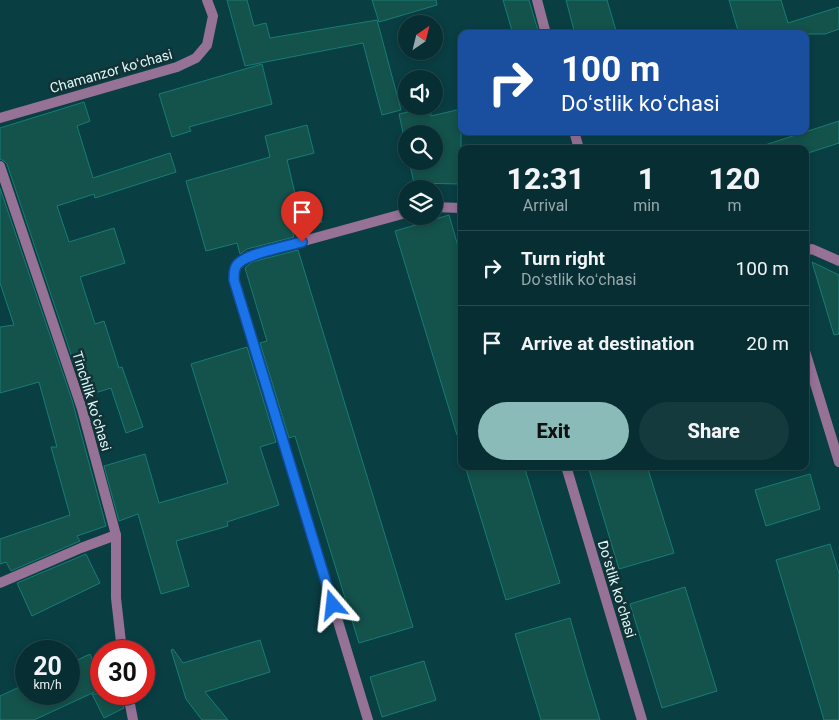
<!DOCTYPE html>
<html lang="en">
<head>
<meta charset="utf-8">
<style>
	body { margin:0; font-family:Roboto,sans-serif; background:#153a3e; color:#f1f3f6; height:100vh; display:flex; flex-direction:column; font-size:19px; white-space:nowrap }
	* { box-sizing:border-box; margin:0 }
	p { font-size:16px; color:#98a8ac }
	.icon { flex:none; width:28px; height:28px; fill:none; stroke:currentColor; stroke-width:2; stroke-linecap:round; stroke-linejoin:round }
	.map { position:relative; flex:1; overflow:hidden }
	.side { position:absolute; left:458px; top:145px; width:351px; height:325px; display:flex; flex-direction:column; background:#072e32; border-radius:10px; box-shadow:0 2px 8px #0003,0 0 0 1px #284a4d }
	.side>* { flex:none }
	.hud { position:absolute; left:458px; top:30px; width:351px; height:105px; border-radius:10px; box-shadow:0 2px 8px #0003,0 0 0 1px #284a4d; background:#1a4fa0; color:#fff; overflow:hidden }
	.needle { width:32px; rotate:35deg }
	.buttons { position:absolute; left:398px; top:15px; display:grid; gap:10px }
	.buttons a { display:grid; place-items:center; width:45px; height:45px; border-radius:50%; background:#072e32; box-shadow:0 2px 8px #0003,0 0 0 1px #284a4d; font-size:25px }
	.speed { position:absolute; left:15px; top:640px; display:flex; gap:10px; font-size:25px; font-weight:700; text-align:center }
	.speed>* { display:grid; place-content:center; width:65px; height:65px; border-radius:50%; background:#072e32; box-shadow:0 2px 8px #0003,0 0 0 1px #284a4d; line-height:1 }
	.speed small { font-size:12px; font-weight:400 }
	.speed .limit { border:8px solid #d22; background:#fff; color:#111 }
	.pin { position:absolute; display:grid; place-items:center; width:42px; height:42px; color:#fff; margin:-51px -21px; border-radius:50% 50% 50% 0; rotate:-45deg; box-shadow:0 0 5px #0007 }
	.pin .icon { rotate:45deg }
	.me { position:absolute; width:55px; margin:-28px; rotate:343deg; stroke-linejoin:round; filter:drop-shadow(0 0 4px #0008) }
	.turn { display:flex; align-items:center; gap:18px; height:105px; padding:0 20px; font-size:22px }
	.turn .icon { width:65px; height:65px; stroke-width:2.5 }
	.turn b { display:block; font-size:35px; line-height:42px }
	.eta { display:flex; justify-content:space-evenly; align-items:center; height:85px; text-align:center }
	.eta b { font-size:30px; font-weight:800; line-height:35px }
	.cta { display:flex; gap:10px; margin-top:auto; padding:10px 20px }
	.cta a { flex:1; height:58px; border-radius:30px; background:#8bbbb9; color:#111; font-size:20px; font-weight:800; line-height:58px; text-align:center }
	.cta a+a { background:#153a3e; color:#f1f3f6 }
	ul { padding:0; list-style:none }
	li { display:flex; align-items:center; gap:15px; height:75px; padding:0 20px; border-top:1px solid #284a4d }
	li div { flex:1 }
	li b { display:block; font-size:19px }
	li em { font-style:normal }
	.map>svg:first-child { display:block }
	.building { fill:#14524c; stroke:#187d74 }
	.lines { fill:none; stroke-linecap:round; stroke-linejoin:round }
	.lane { stroke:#977297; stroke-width:10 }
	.street { stroke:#977297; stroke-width:10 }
	.route-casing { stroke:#114b97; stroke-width:12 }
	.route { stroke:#1a73e8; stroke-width:9 }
	.labels { text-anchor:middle; stroke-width:5; stroke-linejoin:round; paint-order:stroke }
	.street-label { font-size:14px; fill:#d9fafe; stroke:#143134 }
</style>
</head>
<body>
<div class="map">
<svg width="839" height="720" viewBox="0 0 839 720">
	<rect width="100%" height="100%" fill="#093e43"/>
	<path class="building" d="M227 0H247L254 26 266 23 270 38 377 20 401 110 382 115 363 43 245 66Z
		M372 0H436L437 5 379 22Z
		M503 0H529L539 34H513Z
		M566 0H607L617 34H575Z
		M729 0H781L788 23 839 7V29L825 34H739Z
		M262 64 272 104 189 127 191 131 172 137 159 94Z
		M84 102 90 121 77 126 93 178 170 153 176 172 95 198 94 194 57 206 69 242 114 228 125 263 80 277 95 324 104 321 119 368 122 367 143 427 126 433 111 388 85 396 7 164 4 161 0 159V128Z
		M430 107 431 116 461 109V184L414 183 409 161H434V134H406V147L399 114Z
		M839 121V143L805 154V149H766L765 145Z
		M307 125 314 153 287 160 298 206 316 201 322 222 292 230 294 237 247 249 240 254 237 243 206 251 186 181 270 157 265 136Z
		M0 188 72 400 106 526 77 536 80 541 11 571 6 562 0 564V539L70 515 51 447H57L39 382 0 393V327L14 325 0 283Z
		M449 215 461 257V434L457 435 395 231Z
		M298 250 413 627 359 643 295 436 289 438 260 343 267 341 245 268 252 262Z
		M812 262 839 275V334L834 335Z
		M247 347 276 442 260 447 279 505 227 522 228 526 176 541 189 586 161 594 138 514 119 521 104 466 145 454 159 503 228 483 191 364Z
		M465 466H524L560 583 506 600Z
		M588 466H647L674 553 619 569Z
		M810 474 820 509 766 526 755 490Z
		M830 544 839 573V720H824L776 560Z
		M86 554 100 583 32 616 17 583Z
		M685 587 717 691 662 708 630 604Z
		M570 618 586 674 600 720H541L515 634Z
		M260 640 270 672 205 692 228 720H202L186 699 171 650 173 649 183 663Z
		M90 654 101 679V689L34 720H0V696L26 684V694H69V664Z
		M424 661 436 700 382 717 370 677Z
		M92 694H119L124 708 104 718Z"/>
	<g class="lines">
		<path class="lane" d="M0 583 81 548 116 535"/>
		<path class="street" d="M537 0 546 34
			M0 118 177 67 196 58 207 45 213 16 207 0
			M574 131 579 149
			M0 166 82 409 116 535V598L122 651
			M434 207 461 208
			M805 251 812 249 839 261
			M805 351 839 462
			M566 466 642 720
			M128 694 133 720
			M368 720 234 280C234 267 238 263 249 256L406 213"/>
	</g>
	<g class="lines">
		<g class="route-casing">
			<path id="route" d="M302 242C287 246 251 253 240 262 234 266 234 273 234 280L333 605"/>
		</g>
		<use href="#route" class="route"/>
	</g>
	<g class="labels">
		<g class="street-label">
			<text transform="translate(111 71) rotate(-16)" y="5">Chamanzor koʻchasi</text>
			<text transform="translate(92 401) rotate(73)" y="5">Tinchlik koʻchasi</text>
			<text transform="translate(617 589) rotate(73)" y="5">Doʻstlik koʻchasi</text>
		</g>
	</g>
</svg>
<div class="buttons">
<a><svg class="needle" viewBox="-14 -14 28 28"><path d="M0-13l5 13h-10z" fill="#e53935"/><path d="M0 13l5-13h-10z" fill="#98a8ac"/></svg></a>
<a><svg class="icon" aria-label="sound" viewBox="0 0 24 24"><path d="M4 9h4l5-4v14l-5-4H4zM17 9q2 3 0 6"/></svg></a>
<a><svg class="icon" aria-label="search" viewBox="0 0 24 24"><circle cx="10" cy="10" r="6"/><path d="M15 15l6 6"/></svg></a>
<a><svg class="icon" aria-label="layers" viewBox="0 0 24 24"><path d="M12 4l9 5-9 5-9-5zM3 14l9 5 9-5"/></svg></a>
</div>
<div class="speed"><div>20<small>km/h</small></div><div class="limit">30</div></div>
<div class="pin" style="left:302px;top:242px;background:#d93025"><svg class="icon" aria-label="arrive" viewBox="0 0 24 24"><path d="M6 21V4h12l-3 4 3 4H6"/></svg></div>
<svg class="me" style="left:333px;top:605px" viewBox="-20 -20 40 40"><path d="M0-17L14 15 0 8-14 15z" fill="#1a73e8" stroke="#fff" stroke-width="4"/></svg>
<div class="hud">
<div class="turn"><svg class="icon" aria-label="right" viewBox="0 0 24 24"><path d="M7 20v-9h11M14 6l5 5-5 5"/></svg><div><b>100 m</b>Doʻstlik koʻchasi</div></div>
</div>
<section class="side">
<div class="eta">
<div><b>12:31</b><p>Arrival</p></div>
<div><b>1</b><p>min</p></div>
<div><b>120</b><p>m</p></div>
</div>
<ul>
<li><svg class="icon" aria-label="right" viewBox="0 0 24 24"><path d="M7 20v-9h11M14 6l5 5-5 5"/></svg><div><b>Turn right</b><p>Doʻstlik koʻchasi</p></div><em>100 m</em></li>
<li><svg class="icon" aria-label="arrive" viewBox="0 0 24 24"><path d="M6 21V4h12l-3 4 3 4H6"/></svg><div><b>Arrive at destination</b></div><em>20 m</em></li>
</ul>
<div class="cta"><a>Exit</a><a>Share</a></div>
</section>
</div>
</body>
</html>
